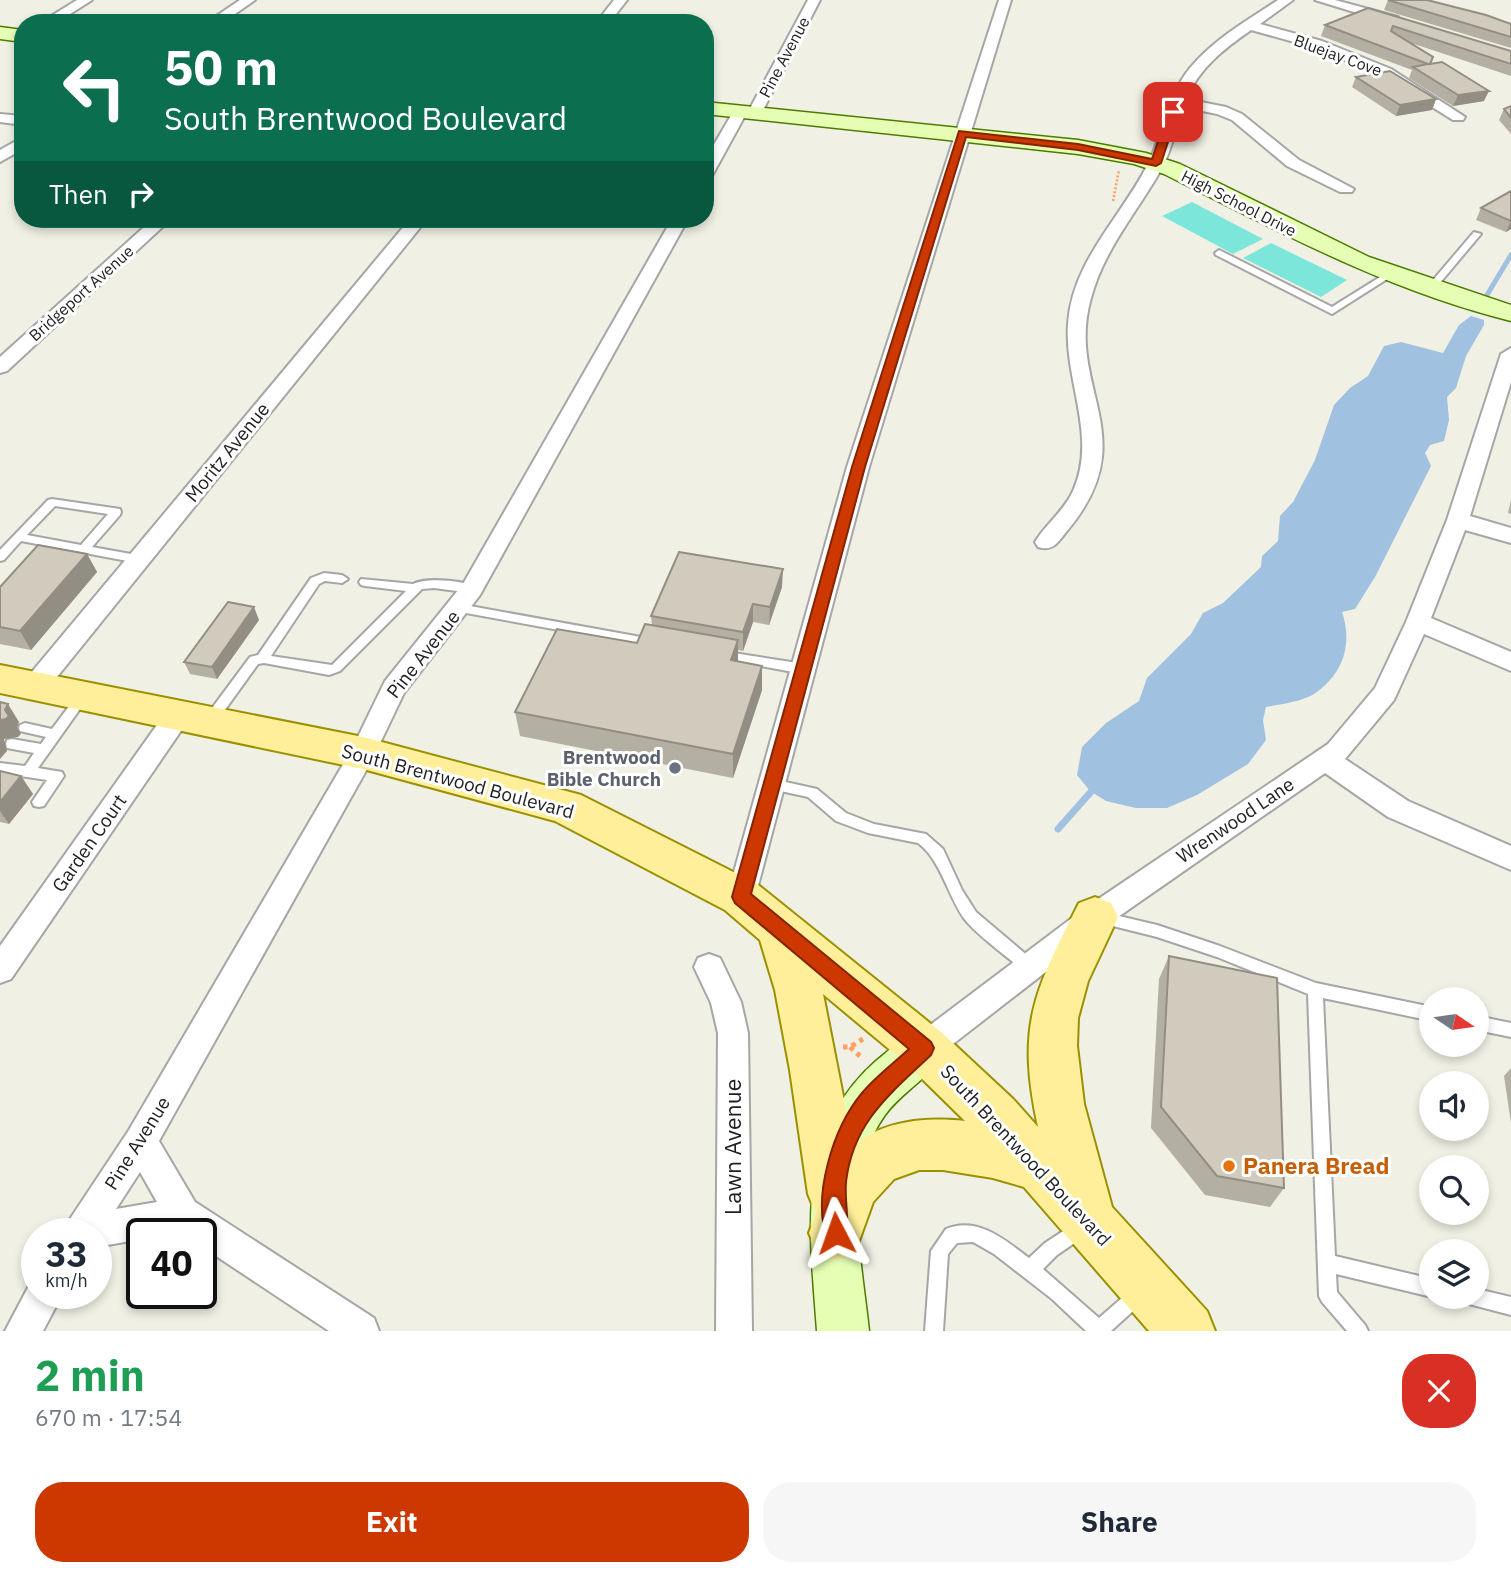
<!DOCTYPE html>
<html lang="en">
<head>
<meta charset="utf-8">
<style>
	body { margin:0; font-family:"IBM Plex Sans",sans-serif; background:#f6f6f7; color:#1f2937; height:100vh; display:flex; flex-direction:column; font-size:26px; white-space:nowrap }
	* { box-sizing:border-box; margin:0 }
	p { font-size:23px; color:#747a83 }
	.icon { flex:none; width:38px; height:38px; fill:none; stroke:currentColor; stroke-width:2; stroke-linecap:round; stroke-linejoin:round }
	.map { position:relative; height:1331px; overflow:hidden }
	.sheet { display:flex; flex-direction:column; background:#fff; flex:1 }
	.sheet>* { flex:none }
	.guide { position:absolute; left:14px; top:14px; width:700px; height:214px; border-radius:28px; box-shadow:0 4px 10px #0003; background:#0b6e4f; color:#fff; overflow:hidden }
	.needle { width:46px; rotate:103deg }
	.tools { position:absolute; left:1419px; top:987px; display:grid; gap:14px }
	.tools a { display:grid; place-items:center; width:70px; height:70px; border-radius:50%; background:#fff; box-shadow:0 4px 10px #0003; font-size:35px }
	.speed { position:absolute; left:21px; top:1218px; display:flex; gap:14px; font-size:35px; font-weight:700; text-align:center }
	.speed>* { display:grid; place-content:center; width:91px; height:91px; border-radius:50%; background:#fff; box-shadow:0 4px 10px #0003; line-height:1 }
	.speed small { font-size:18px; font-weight:400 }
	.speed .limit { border:4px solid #111; border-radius:10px; background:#fff; color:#111 }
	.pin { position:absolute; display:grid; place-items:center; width:60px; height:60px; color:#fff; margin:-30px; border-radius:14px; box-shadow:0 4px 10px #0006 }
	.me { position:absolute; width:77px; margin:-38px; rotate:356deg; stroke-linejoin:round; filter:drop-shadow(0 0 5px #0008) }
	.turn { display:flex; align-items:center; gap:24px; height:147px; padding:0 35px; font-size:32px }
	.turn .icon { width:91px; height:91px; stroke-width:2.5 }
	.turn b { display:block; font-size:49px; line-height:60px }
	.then { display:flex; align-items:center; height:66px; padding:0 35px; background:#0003; gap:14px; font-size:26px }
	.round { display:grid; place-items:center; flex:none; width:74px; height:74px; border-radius:28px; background:#f6f6f7 }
	.overview { display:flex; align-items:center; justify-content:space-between; height:119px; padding:0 35px }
	h1 { font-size:42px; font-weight:700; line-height:52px; color:#1e9e55 }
	.cta { display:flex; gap:14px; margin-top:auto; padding:14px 35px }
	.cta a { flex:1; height:80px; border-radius:28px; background:#cd3800; color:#fff; font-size:28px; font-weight:700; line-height:80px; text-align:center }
	.cta a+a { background:#f6f6f7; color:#1f2937 }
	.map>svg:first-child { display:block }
	.pitch { fill:#7ce6da }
	.water { fill:#a1c1e1 }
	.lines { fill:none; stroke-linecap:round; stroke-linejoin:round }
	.stream-far1 { stroke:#a1c1e1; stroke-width:5 }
	.stream { stroke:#a1c1e1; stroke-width:7 }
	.lane-casing { stroke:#a6a6a6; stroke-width:4 }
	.street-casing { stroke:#a6a6a6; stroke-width:4 }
	.secondary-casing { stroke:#4c7b00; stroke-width:3 }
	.primary-casing { stroke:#999100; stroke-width:4 }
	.path-far1 { stroke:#ffa066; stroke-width:2.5; stroke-dasharray:2 2; stroke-linecap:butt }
	.path { stroke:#ffa066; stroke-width:5; stroke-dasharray:4.5 4.5; stroke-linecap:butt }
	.lane { fill:#fff; fill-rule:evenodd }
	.street { fill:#fff; fill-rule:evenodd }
	.secondary { fill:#e6feb4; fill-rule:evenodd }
	.primary { fill:#ffef9a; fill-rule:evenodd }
	.wall { fill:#b4afa3 }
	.shaded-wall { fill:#928e84 }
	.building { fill:#d1cbbd; stroke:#928e84; stroke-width:2 }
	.route { fill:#cd3800; stroke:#852400; stroke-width:2 }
	.worship-dot { fill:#6b7280; stroke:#fff; stroke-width:2.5 }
	.food-dot { fill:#e8710a; stroke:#fff; stroke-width:2.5 }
	.labels { text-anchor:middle; stroke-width:6; stroke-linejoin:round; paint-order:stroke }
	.far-street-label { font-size:16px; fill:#1f1f1f; stroke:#fff }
	.street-label { font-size:19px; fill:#1f1f1f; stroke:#fff }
	.worship-label { font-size:19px; font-weight:bold; fill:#5b616d; stroke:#fff; text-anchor:end }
	.near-street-label { font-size:23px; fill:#1f1f1f; stroke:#fff }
	.near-food-label { font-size:23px; font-weight:bold; fill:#c56008; stroke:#fff; text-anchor:start }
</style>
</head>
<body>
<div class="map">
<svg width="1511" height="1331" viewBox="0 0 1511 1331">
	<rect width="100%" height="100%" fill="#f0f0e4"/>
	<path class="pitch" d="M1192 202 1263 239 1233 254 1162 216Z
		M1271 243 1347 280 1321 297 1243 258Z"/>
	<path class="water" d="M1471 316 1484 320V325L1466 356 1456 388 1447 397 1449 420 1444 441 1430 445 1425 453 1431 466 1375 577 1355 609 1342 612C1353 644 1343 675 1314 694 1301 702 1281 704 1266 707L1263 720 1266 740 1248 764 1197 795 1167 808H1136L1106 801 1090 791 1077 775 1082 747 1106 723 1139 701 1147 678 1191 634 1203 613 1223 603 1261 567 1262 556 1278 541 1280 516 1293 502 1315 460 1334 405 1350 388 1368 376 1384 346 1401 342 1443 353 1459 325Z"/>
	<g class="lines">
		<path class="stream-far1" d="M1487 295 1511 255"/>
		<path class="stream" d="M1058 829 1097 785"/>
		<g class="lane-casing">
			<path id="lane" d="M1474 232 1481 234 1434 290H1428V286Z
				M1219 250 1332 307 1388 272 1395 274 1332 314 1216 255 1215 253Z
				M52 499 120 509 121 512 120 515 92 547 142 556 144 559 142 562 138 563 21 541 4 560 0 561V550L48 500ZM55 506 108 514 81 545 27 535Z
				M324 573 342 575 348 579 342 583 325 581 319 584 271 656 332 665 406 591 365 586 361 585 359 582 361 579 413 584C426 577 467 580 478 589L472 593 434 588 422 589 340 671 329 675 264 663 258 664 214 725H204L203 722 204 719 250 657 258 655 311 578Z
				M459 604 652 639 658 643 652 647 455 611 453 608Z
				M721 651 804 664 810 669 804 674 717 658 715 655 717 652Z
				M83 691 87 693 89 696 87 699 38 768 62 772 64 776 44 806 39 807 34 806 32 802 47 780 0 773V763L25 766 34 753 7 748 6 744 7 740 12 739 41 744 46 737 20 731 19 728 20 725 25 723 52 729 79 693Z
				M772 779 817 789 846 813 874 824 926 834 943 849 962 890 976 912 1035 962 1037 967 1035 972 1030 974 1025 972C1008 957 975 934 963 917 947 893 940 859 918 843L868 833 836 821 808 797 767 788 765 784 767 780Z
				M1102 912 1157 925 1220 946 1316 983 1432 1007V1021L1323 998 1335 1256 1432 1279V1297L1336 1274 1337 1292 1365 1325 1368 1331H1347L1322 1302 1319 1296 1308 994 1217 957 1157 937 1097 922 1095 918 1097 914Z
				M1477 1016 1511 1023V1037L1477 1030Z
				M1080 1220 1086 1223 1089 1229 1086 1235 1057 1255 1043 1269 1099 1318 1131 1290 1137 1287 1143 1290 1146 1296 1143 1302 1111 1331H1086L1052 1299 994 1254 973 1242 957 1243 948 1254 943 1331H925L931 1251 946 1229C978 1216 1005 1240 1029 1258L1045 1243Z
				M1477 1289 1511 1297V1315L1465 1303 1462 1297H1477Z"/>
		</g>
		<g class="street-casing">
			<path id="street" d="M77 0H92L56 23H40Z
				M240 0H255L222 23H206Z
				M614 0H627L609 23H596Z
				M808 0H820L761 114 754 118 749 117 747 114Z
				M999 0H1011L869 467 755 897 751 906 741 909 731 906 727 897 847 467Z
				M1278 0H1293L1260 24 1322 41 1391 69 1465 117 1463 120H1453L1381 75 1312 47 1251 30C1225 48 1199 68 1186 99L1226 107 1242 114 1299 160 1354 189 1352 192H1340L1287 166 1232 120 1217 114 1183 107C1176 127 1172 149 1162 168 1138 211 1104 249 1091 298 1065 388 1146 437 1067 531 1058 542 1053 552 1038 547L1035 542C1046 524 1064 511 1073 491 1098 436 1064 381 1068 324 1072 261 1121 218 1148 164 1164 132 1167 96 1190 68 1214 39 1248 20 1278 0Z
				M1315 0H1335L1398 17 1400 20 1393 24Z
				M740 108 747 112 713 174 705 179V160L733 112Z
				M0 114 23 116V125L0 122Z
				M23 137V149L0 162V150Z
				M153 219H171L7 371 0 373V357Z
				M410 219H427L44 693 35 695 26 693 23 686 26 679Z
				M672 219H688L480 595 404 693 372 760 159 1141 195 1202 374 1318 379 1331H329L201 1246V1234H142V1239L96 1247V1234H63L68 1222 129 1130 352 749 385 681 463 584ZM140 1172 157 1202 116 1209Z
				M1511 348V382L1470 516 1511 528V543L1465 530 1431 618 1511 652V671L1424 634 1394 700 1345 759 1408 801 1511 846V870L1388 817 1325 773 1105 926 935 1058 924 1062 913 1058 908 1048 913 1038 1085 908 1328 744 1375 688 1406 622 1447 520 1501 354Z
				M178 705 187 708 191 715 187 722 11 979 0 983V946L169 708Z
				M709 954 720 958 741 1002 748 1033 752 1331H716L718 1033 711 1003 694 967 698 958Z
				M37 1279V1293H63L43 1331H5L32 1280Z"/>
		</g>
		<g class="secondary-casing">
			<path id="secondary" d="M0 27 23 30V42L0 39Z
				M705 102 1078 140 1146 153 1180 164 1369 257 1511 305V321C1386 290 1278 231 1164 174L1134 164 1078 154 705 114Z
				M924 1027 940 1033 946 1048C934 1076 903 1090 885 1115 841 1176 862 1262 869 1331H817C810 1233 794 1133 876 1061 892 1048 905 1035 924 1027Z"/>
		</g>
		<g class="primary-casing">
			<path id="primary" d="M0 665 363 737 581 795 757 884 941 1032 1013 1099 1038 1127C1016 1025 1034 992 1079 903L1095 897 1111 903 1118 917 1088 981 1078 1018 1077 1046 1084 1104 1112 1207 1207 1311 1215 1331H1149L1024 1187 993 1178 943 1170H919L894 1179 873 1202 855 1252 836 1260 817 1252 809 1233 816 1213 808 1194 790 1070 775 990 760 940 725 910 555 821 363 769 0 693ZM823 994 907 1064 965 1121C928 1117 881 1120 853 1147Z"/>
		</g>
		<path class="path-far1" d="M1113 201 1119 170"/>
		<path class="path" d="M843 1047H850L863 1039
			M850 1047 861 1057"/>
		<use href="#lane" class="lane"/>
		<use href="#street" class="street"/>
		<use href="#secondary" class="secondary"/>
		<use href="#primary" class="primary"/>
	</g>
	<path class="wall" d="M1388 0 1511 24V48L1384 10Z
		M1368 8 1511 51V76L1414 44 1431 64 1484 101 1453 106 1409 78 1412 70 1321 36 1325 25Z
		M1356 77 1436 99 1432 110 1396 116 1352 87Z
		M1511 106V134L1499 120 1504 109Z
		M1511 191V229L1506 232 1476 220 1481 208Z
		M1511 500V514L1508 513Z
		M87 554 97 572 31 650 0 644V587Z
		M782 587 769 625 753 622 743 651 738 650V662L762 666V690L733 778 520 736 515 712 637 643 652 625 651 616Z
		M259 620 217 679 190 674 184 662Z
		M0 771 21 776 33 794 9 824 0 822Z
		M1169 956 1284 1188 1270 1207 1205 1195 1151 1128 1159 979Z
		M1511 1068V1123L1504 1076Z"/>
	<path class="shaded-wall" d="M1489 91 1484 101 1453 106 1458 95Z
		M1436 99 1432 110 1396 116 1400 105Z
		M1511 221V229L1506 232Z
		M87 554 97 572 31 650 20 631Z
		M783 569 782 587 769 625 770 607Z
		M753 604V622L743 651V632Z
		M254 607 259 620 217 679 212 667Z
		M738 640V665L731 660Z
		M762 666V690L733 778V754Z
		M8 704 19 722 17 728 21 734 18 737 4 739 7 751 0 759V720Z
		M21 776 33 794 9 824 0 811V802Z"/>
	<path class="building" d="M1388 0H1427L1486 15 1511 24V37Z
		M1368 8 1511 51V64L1393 26 1391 31 1433 57 1430 64 1442 62 1489 91 1458 95 1413 67 1428 64 1325 25Z
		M1390 71 1436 99 1400 105 1356 77Z
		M1511 106V118L1504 109Z
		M1511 191V221L1481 208Z
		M38 545 87 554 20 631 0 627V587Z
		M679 552 783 569 770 607 753 604 743 632 651 616Z
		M228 602 254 607 212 667 184 662Z
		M645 624 738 640 731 660 762 666 733 754 515 712 557 629 637 643Z
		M0 702 8 704 5 710 9 716 6 719 0 720Z
		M0 771 21 776 0 802Z
		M1169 956 1277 978 1284 1188 1217 1176 1161 1107Z"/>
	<path class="route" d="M1173 109 1178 112 1161 163 1156 166 1078 150 966 137 865 467 751 894 931 1042 934 1048 931 1055C890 1094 853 1122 846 1182 844 1201 851 1224 844 1241L836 1244 828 1241C811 1198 833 1128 862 1093 875 1077 894 1063 909 1049L735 903 732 897 852 467 959 131 1078 144 1152 159 1168 112Z"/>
	<circle class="worship-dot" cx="675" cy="768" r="7"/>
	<circle class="food-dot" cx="1229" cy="1166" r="7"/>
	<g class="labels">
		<g class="far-street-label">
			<text transform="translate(1338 55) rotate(20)" y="6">Bluejay Cove</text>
			<text transform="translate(784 57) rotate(-62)" y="6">Pine Avenue</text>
			<text transform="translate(1239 203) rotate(27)" y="6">High School Drive</text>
			<text transform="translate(81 293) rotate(-42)" y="6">Bridgeport Avenue</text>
		</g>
		<g class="street-label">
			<text transform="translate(227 452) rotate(-51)" y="7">Moritz Avenue</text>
			<text transform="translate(423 654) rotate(-52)" y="7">Pine Avenue</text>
			<text transform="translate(458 781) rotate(15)" y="7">South Brentwood Boulevard</text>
			<text transform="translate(1235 820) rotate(-34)" y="7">Wrenwood Lane</text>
			<text transform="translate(89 843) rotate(-55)" y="7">Garden Court</text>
			<text transform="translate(137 1143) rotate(-58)" y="7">Pine Avenue</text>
			<text transform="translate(1026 1155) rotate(47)" y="7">South Brentwood Boulevard</text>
		</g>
		<g class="worship-label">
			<text x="661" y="764">Brentwood<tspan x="661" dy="22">Bible Church</tspan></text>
		</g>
		<g class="near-street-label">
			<text transform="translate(733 1147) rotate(-90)" y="8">Lawn Avenue</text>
		</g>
		<g class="near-food-label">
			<text x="1243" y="1174">Panera Bread</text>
		</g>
	</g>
</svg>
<div class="tools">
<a><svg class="needle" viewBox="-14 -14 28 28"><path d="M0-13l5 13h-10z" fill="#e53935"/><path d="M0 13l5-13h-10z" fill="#747a83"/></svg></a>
<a><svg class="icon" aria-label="sound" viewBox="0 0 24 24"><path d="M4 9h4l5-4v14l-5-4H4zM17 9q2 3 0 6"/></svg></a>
<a><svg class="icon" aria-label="search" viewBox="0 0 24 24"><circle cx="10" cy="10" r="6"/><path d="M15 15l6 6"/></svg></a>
<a><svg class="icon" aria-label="layers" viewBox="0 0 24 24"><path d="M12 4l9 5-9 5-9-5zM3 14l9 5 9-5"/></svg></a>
</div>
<div class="speed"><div>33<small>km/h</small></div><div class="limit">40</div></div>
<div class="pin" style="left:1173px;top:112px;background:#d93025"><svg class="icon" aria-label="arrive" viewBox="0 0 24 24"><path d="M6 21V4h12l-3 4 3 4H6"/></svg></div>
<svg class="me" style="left:836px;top:1233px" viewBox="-20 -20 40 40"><path d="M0-17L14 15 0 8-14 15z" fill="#cd3800" stroke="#fff" stroke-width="4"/></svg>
<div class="guide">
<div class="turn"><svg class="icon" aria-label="left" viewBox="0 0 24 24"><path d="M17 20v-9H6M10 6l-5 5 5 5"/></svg><div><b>50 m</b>South Brentwood Boulevard</div></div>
<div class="then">Then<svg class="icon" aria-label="right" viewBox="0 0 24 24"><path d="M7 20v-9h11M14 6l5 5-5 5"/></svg></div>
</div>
</div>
<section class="sheet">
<div class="overview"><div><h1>2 min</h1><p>670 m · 17:54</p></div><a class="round" style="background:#d93025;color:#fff"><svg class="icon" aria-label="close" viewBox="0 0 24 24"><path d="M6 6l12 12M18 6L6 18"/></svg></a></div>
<div class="cta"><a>Exit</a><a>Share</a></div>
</section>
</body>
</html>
